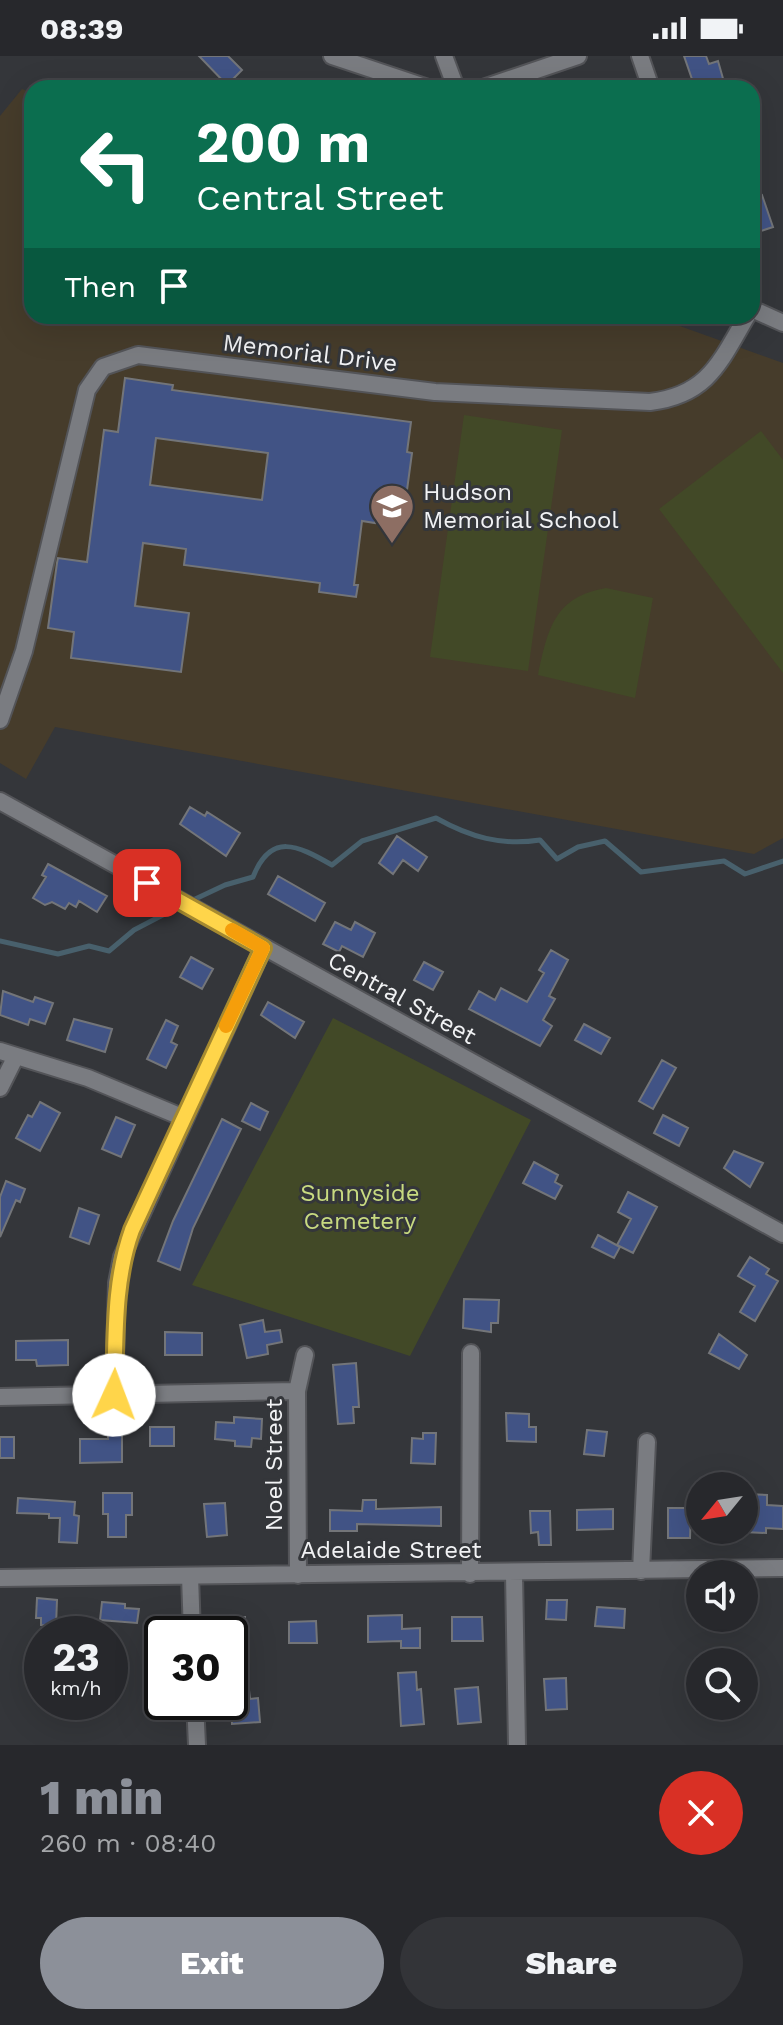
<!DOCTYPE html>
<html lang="en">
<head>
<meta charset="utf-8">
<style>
	body { margin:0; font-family:"Work Sans",sans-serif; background:#333438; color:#f1f3f6; height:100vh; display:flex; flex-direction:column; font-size:30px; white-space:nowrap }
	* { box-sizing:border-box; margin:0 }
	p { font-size:26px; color:#a4a6a9 }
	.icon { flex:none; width:44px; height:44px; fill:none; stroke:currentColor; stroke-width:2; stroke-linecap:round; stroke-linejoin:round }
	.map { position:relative; height:1689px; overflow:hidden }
	.sheet { display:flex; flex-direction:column; background:#27282c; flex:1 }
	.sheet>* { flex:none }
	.guide { position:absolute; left:24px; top:24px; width:736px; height:244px; border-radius:24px; box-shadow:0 8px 32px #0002,0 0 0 2px #434448; background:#0b6e4f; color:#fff; overflow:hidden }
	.needle { width:52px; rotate:240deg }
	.tools { position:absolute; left:686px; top:1416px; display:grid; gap:16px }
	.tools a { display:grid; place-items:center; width:72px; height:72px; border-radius:50%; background:#27282c; box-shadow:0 8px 32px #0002,0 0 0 2px #434448; font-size:40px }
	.speed { position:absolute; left:24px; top:1560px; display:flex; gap:16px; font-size:40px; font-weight:700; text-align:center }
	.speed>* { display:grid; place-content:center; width:104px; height:104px; border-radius:50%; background:#27282c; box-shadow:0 8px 32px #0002,0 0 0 2px #434448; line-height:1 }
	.speed small { font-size:20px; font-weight:400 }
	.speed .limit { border:4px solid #111; border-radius:12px; background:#fff; color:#111 }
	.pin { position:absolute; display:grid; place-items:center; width:68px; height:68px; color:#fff; margin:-34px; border-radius:16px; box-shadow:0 4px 12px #0006 }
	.me { position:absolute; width:88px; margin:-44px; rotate:2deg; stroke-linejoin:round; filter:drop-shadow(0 0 6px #0008) }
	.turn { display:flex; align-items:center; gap:28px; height:168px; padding:0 40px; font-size:36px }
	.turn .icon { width:104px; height:104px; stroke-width:2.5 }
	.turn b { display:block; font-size:56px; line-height:68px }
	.then { display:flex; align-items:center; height:76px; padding:0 40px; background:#0003; gap:16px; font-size:30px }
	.round { display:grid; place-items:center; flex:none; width:84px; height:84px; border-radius:42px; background:#333438 }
	.summary { display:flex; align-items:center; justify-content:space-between; height:136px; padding:0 40px }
	h1 { font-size:48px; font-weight:800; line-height:60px; color:#8c9099 }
	.primary-button { display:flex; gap:16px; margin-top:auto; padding:16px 40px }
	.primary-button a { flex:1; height:92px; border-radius:48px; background:#8c9099; color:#fff; font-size:32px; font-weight:800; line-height:92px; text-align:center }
	.primary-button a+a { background:#333438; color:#f1f3f6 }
	.status { display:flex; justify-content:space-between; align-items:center; height:56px; padding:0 40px; background:#27282c; direction:ltr }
	.status svg { height:22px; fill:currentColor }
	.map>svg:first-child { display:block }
	.education { fill:#463c2b }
	.green { fill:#424927 }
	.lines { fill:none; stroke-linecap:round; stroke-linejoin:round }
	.stream { stroke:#48606c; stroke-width:5 }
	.building { fill:#415385; stroke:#737579; stroke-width:2; fill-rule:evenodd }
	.minor-casing { stroke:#535458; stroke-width:20 }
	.minor { stroke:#7a7c81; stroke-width:16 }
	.route-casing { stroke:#a68a30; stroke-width:20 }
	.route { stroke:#ffd54a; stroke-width:14 }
	.slow { stroke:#f59e0b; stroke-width:14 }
	.labels { text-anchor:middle; stroke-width:6; stroke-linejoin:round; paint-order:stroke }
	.street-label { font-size:24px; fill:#f1f2f4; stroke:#34363a }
	.poi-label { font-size:24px; fill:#f1f2f4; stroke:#34363a; text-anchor:start }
	.park-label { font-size:24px; fill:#c8da80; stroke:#34363a }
</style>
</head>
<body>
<div class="status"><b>08:39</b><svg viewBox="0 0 49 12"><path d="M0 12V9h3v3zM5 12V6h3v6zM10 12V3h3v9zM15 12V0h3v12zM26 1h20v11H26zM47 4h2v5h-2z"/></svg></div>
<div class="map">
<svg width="783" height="1689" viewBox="0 0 783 1689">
	<rect width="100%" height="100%" fill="#34363a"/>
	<path class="education" d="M22 33 32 37V260H652L783 307V782L754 798 55 671 26 723 0 707V60Z"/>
	<path class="green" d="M464 359 562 374 528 615 430 601Z
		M761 375 783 404V617L659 453Z
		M606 532 653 542 635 642 538 619C548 573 554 541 606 532Z
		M333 962 531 1064 410 1300 192 1229Z"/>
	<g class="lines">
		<path class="stream" d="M191 845 225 829 253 821C271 776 297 789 332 809L362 785 436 762C470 781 501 790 540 784L557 803 578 791 605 785 641 816 724 805 745 818 783 805
			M0 885 58 898 89 890 109 895 134 874 182 849"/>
	</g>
	<path class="building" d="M199 0H228L242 14 227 29Z
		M684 0H706L709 8 718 5 724 26 700 32 698 25 693 26Z
		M762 139 773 171 752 178V143Z
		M125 322 173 329 172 334 411 366 407 396 412 397 405 449 378 446 375 467 362 465 354 529H358L356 541 319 536 320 527 184 509 186 493 143 487 135 550 189 557 181 616 71 602 74 576 48 572 57 507 58 502 87 506 104 374 118 376ZM156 382 268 397 262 444 150 429Z
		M190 751 205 760 207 756 240 777 226 800 180 768Z
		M397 780 427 801 418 815 403 804 393 818 379 807Z
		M48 808 107 840 97 856 79 845 76 851 69 847 65 853 52 846 45 849 33 842 46 821 42 819Z
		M278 820 325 847 315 865 268 838Z
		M335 866 351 874 355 866 375 877 363 901 342 890 339 896 323 888Z
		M551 894 568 904 549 940 555 943 543 964 552 970 540 990 469 953 479 935 495 944 501 932 527 946 544 917 539 914Z
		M191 901 213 913 202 933 180 921Z
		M424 906 443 916 433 934 414 924Z
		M3 935 33 946 35 941 53 947 45 968 30 963 28 969 0 959Z
		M268 946 304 966 295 982 261 959Z
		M74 963 112 973 105 996 67 984Z
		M166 964 178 970 171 986 177 989 166 1012 147 1003Z
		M584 968 610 982 601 998 575 984Z
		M662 1004 676 1012 653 1053 639 1045Z
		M40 1046 60 1057 40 1095 16 1082 28 1059 32 1061Z
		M251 1047 268 1056 260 1074 242 1065Z
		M663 1059 688 1072 679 1090 654 1077Z
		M116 1061 135 1069 121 1101 102 1093Z
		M222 1063 241 1073 193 1172 180 1214 158 1205 173 1165Z
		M734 1095 763 1107 750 1131 724 1112Z
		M534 1106 558 1119 555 1126 562 1130 555 1143 523 1127Z
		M6 1125 25 1133 20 1146 16 1144 0 1181V1141Z
		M628 1136 657 1151 633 1197 617 1189 631 1163 618 1156Z
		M79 1152 99 1159 89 1188 70 1181Z
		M598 1179 620 1191 614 1202 592 1191Z
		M750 1201 769 1213 766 1218 778 1225 755 1265 740 1256 755 1230 738 1220Z
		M464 1243 499 1244 498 1267H491V1276L463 1272Z
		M263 1264 265 1276 280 1274 282 1286 267 1289 268 1298 247 1302 240 1269Z
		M165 1276 202 1277V1299H165Z
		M719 1278 747 1299 739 1313 709 1297Z
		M68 1284V1309L37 1310 36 1304H16V1285Z
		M356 1307 359 1351H353L354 1367 338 1368 333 1309Z
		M506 1357 529 1358V1371H536V1386L507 1385Z
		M234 1361 262 1363 261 1383 252 1382 251 1391 235 1390V1385L215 1383 216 1366 234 1367Z
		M150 1371H174V1390H150Z
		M587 1374 607 1376 604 1400 584 1398Z
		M423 1377H436L435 1408 411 1407 412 1382 423 1383Z
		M108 1379H122V1406L80 1407V1383H108Z
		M0 1381H14V1402H0Z
		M103 1437H132V1459H126V1481H108V1458H103Z
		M744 1438 767 1439V1449L783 1450V1473L766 1472V1477L744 1476Z
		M18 1442 75 1446 74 1459 79 1460 77 1487 59 1486 60 1462H49V1458L17 1457Z
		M363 1444H376V1453L441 1451V1470L357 1468V1475H330V1454L362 1455Z
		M225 1447 227 1479 207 1481 204 1448Z
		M668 1452H691L690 1482H668Z
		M613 1453V1473L577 1474V1454Z
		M530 1455H550L551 1489H539L538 1476 531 1477Z
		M37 1542 57 1544 56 1570 41 1569V1562H36Z
		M547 1544H567L566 1564 546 1563Z
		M102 1546 125 1548V1552L139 1553 137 1567 100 1564Z
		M597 1551 625 1553 624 1572 595 1570Z
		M402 1559V1573L420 1572V1592H401V1585L368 1586V1560Z
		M214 1561H245V1583H230V1578H214Z
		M452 1561H482L483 1585H452Z
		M316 1565 317 1587H289V1566Z
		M416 1616 417 1634 421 1633 424 1668 401 1670 398 1617Z
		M566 1622 567 1653 546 1654 544 1623Z
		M248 1625 250 1643 258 1642 260 1666 232 1668 230 1626Z
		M478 1631 481 1666 458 1668 455 1633Z"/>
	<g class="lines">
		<g class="minor-casing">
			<path id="minor" d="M332 0 428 32
				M444 0 456 32
				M640 0 651 32
				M483 32 578 0
				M752 253 783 267
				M0 664 24 595 87 334 103 311 138 299 435 336 650 346C708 339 720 306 747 260
				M0 745 783 1178
				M0 995 88 1022 184 1062
				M0 1032 16 1000
				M114 1339 117 1227 122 1201 263 892
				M0 1341 297 1335
				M641 1515 647 1386
				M514 1517 517 1689
				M470 1518 471 1297
				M298 1519 297 1335 305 1299
				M190 1520 192 1578
				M0 1522 783 1512
				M195 1646 197 1689"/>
		</g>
		<use href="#minor" class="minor"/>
	</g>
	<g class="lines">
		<g class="route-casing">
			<path id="route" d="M114 1339C116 1283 113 1227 132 1174L263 892 147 827"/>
		</g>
		<use href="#route" class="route"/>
		<path class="slow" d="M226 970 263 892 232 874"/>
	</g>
	<defs>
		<g id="school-pin" transform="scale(2.3)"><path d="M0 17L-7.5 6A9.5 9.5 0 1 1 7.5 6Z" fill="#8d6e63" stroke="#34363a"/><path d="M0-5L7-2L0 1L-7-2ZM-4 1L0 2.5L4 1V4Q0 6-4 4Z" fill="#fff"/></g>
	</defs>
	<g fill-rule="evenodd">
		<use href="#school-pin" x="392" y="450"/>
	</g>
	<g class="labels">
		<g class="street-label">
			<text transform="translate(310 297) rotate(7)" y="8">Memorial Drive</text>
			<text transform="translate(402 942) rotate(29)" y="8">Central Street</text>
			<text transform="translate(274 1409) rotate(-90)" y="8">Noel Street</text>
			<text x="391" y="1502">Adelaide Street</text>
		</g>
		<g class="poi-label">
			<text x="423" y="444">Hudson<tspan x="423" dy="28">Memorial School</tspan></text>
		</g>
		<g class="park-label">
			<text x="360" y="1145">Sunnyside<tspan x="360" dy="28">Cemetery</tspan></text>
		</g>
	</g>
</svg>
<div class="tools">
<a><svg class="needle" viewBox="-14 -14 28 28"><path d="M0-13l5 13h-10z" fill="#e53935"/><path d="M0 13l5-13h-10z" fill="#a4a6a9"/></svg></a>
<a><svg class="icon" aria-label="sound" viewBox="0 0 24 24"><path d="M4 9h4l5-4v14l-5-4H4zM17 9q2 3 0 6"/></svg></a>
<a><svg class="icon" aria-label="search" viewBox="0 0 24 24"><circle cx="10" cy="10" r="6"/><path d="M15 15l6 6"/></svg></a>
</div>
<div class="speed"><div>23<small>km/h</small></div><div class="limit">30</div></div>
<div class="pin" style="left:147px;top:827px;background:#d93025"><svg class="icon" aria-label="arrive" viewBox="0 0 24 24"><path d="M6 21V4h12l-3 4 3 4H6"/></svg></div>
<svg class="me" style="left:114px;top:1339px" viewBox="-20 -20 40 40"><circle r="19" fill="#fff"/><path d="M0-13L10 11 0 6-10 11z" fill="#ffd54a"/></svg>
<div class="guide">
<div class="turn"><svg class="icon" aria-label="left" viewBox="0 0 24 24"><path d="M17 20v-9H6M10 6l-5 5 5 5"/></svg><div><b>200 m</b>Central Street</div></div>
<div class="then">Then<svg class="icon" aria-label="arrive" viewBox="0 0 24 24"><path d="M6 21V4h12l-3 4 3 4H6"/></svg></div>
</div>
</div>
<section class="sheet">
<div class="summary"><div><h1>1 min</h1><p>260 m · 08:40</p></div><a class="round" style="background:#d93025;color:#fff"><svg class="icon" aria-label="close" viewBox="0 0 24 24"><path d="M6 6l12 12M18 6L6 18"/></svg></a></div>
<div class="primary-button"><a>Exit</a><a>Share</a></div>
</section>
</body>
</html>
